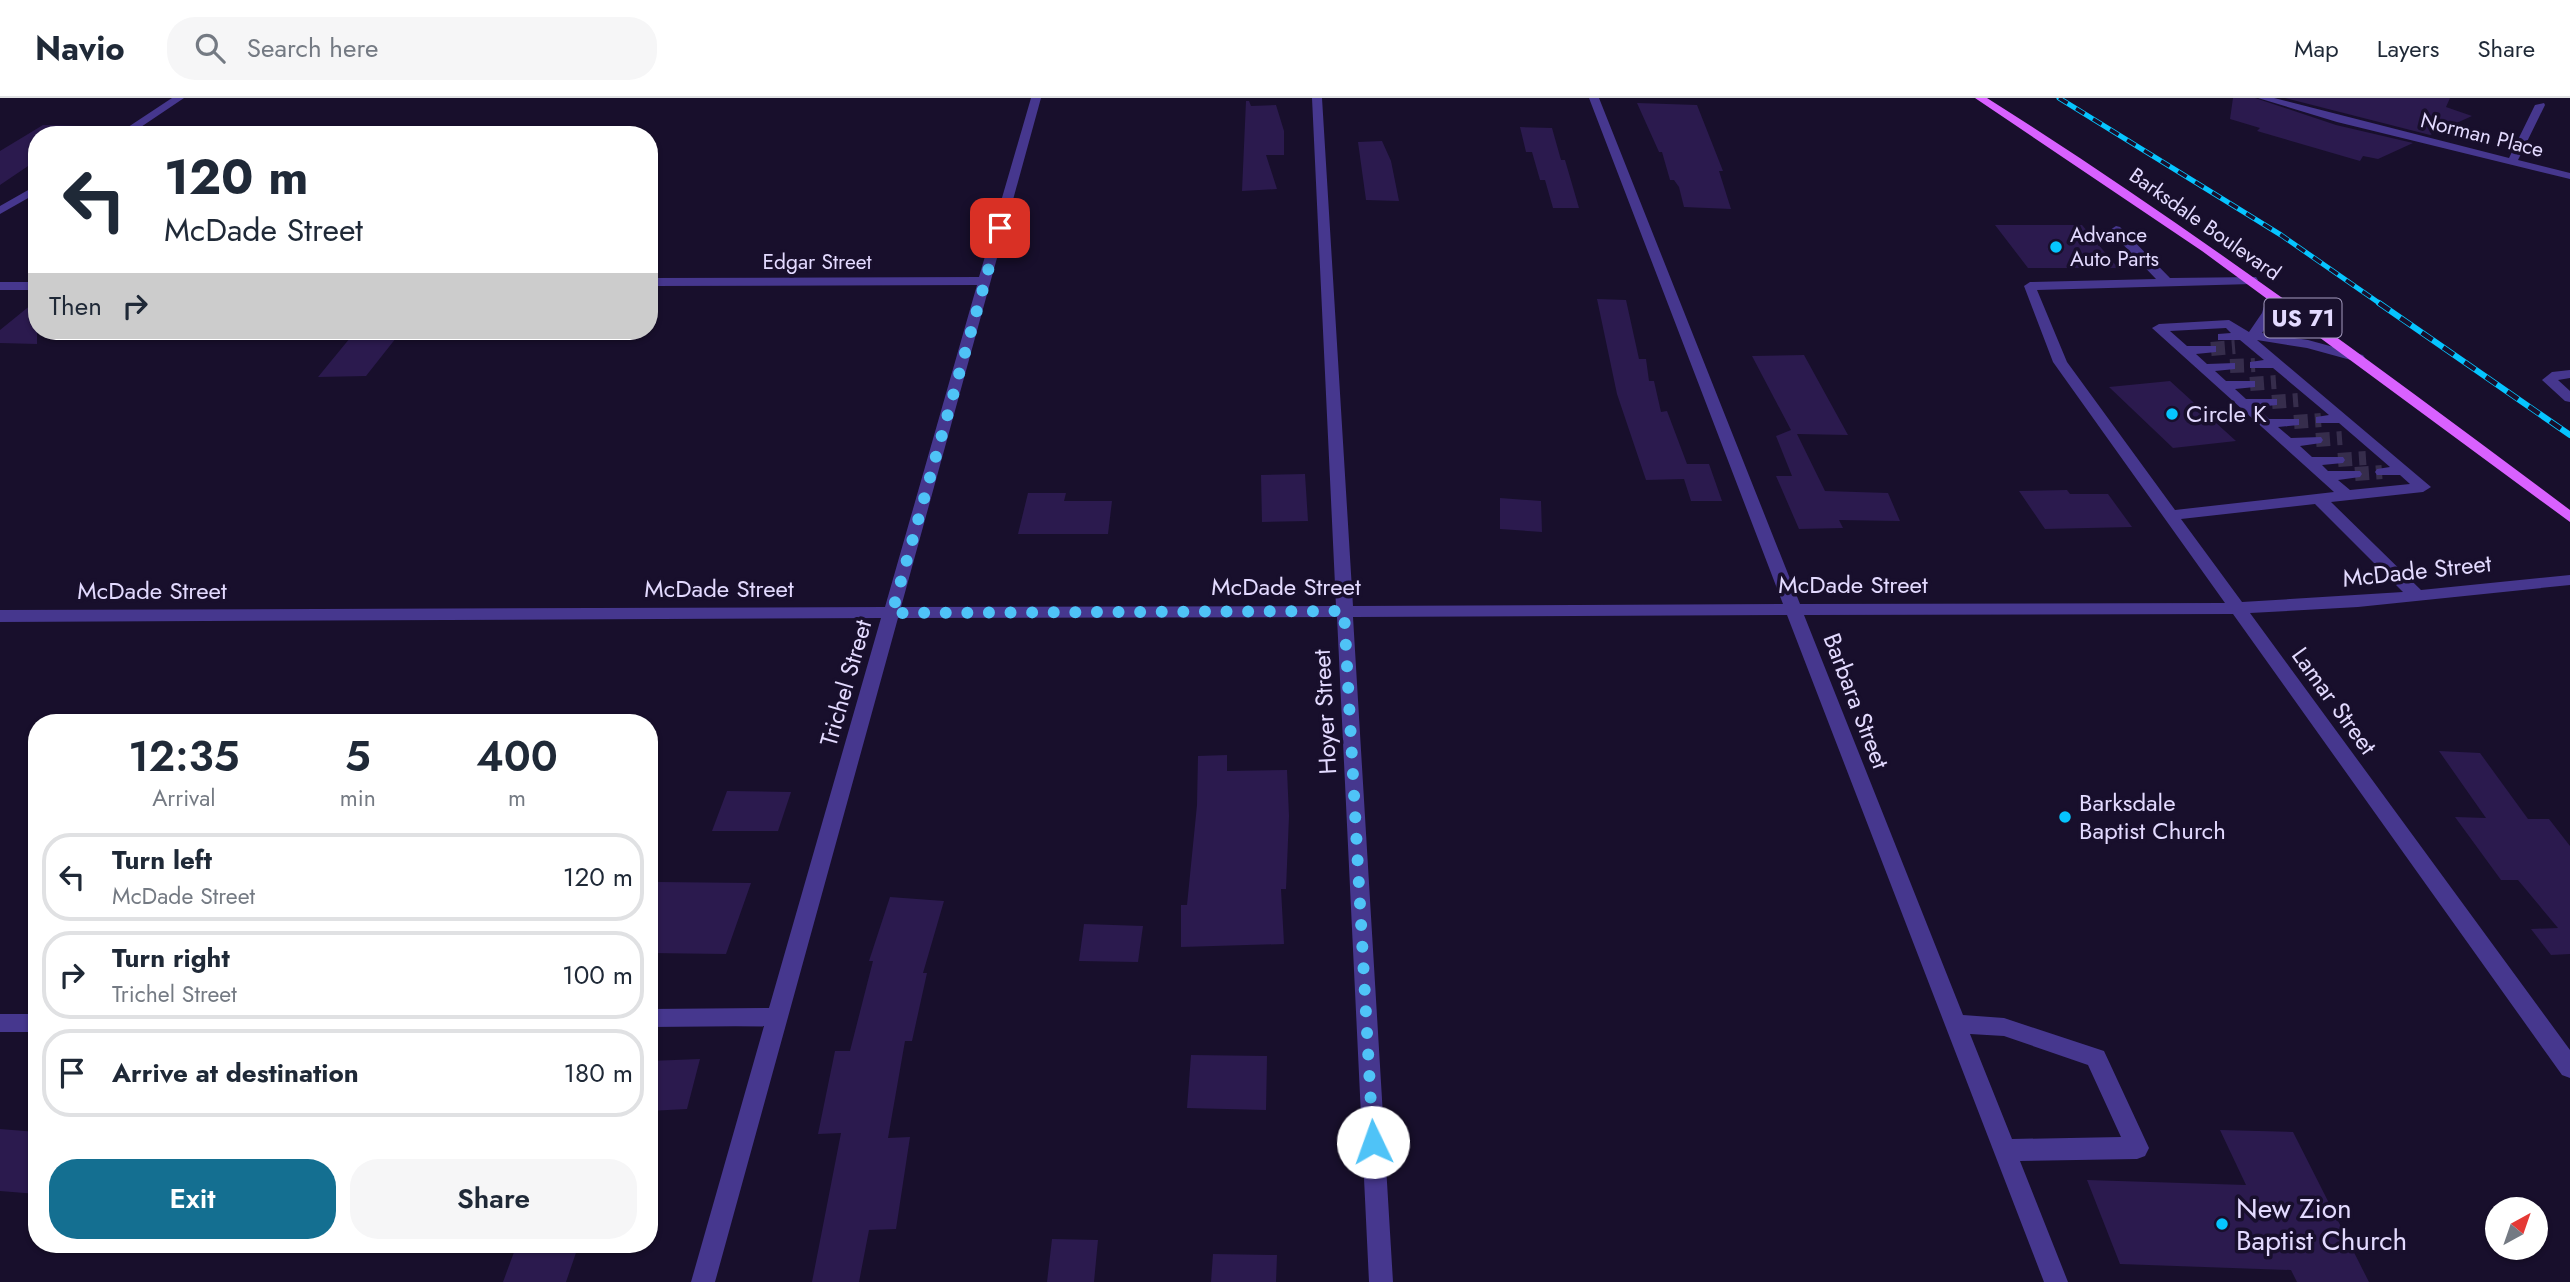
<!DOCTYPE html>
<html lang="en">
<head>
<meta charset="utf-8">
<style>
	body { margin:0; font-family:Jost,sans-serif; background:#f6f6f7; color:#1f2937; height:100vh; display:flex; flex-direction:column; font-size:26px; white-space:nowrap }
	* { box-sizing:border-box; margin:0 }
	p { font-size:23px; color:#747a83 }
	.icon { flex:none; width:38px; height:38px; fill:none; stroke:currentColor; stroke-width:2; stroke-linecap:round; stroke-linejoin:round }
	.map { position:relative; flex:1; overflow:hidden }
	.sheet { position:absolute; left:28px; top:616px; width:630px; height:539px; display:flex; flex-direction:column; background:#fff; border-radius:28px; box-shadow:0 2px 5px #0004 }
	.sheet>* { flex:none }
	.top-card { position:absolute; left:28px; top:28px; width:630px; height:214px; border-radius:28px; box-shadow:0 2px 5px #0004; background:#fff; color:#1f2937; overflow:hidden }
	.needle { width:46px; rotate:40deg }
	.fabs { position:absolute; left:2485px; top:1099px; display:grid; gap:14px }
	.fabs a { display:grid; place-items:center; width:63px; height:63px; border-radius:50%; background:#fff; box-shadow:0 2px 5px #0004; font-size:35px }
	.pin { position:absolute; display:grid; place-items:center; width:60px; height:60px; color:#fff; margin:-30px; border-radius:14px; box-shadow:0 4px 10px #0006 }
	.me { position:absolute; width:77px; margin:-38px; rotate:357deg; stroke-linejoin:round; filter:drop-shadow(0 0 5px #0008) }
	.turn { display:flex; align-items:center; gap:24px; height:147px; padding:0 21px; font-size:32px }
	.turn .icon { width:91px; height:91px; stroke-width:2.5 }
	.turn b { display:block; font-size:49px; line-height:60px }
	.then { display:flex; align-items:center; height:66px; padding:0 21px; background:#0003; gap:14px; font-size:26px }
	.eta { display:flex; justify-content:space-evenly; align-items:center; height:119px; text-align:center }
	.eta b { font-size:42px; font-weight:600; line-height:49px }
	.button { display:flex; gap:14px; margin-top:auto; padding:14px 21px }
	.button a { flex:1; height:80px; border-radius:28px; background:#146f91; color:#fff; font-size:28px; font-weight:600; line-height:80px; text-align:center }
	.button a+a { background:#f6f6f7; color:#1f2937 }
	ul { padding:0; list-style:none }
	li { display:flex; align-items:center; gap:21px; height:88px; margin:0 14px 10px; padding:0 7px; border:4px solid #e0e1e3; border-radius:28px }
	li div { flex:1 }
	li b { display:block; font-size:26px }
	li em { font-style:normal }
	header { display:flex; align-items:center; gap:42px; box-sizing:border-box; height:98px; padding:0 35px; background:#fff; border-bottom:2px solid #e0e1e3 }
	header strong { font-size:33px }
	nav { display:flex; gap:38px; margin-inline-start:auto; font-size:24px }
	.search { width:490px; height:63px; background:#f6f6f7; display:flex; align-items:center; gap:18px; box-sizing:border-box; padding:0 24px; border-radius:28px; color:#747a83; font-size:26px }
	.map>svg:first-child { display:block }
	.building { fill:#2b1a4e }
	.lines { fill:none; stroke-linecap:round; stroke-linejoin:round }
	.minor-tunnel { stroke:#362d4c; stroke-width:14; stroke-dasharray:14 7; stroke-linecap:butt }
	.minor { fill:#46378e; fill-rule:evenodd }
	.major { fill:#d961ff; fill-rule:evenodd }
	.rail-far1-casing { stroke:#06c5ff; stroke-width:5 }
	.rail-casing { stroke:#06c5ff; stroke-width:6 }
	.rail-far1 { stroke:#180f2c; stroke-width:3.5; stroke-dasharray:10; stroke-linecap:butt }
	.rail { stroke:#180f2c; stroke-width:4.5; stroke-dasharray:13; stroke-linecap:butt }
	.route { stroke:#4fc3f7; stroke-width:12; stroke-dasharray:0 21.6 }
	.poi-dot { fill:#06c5ff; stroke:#180f2c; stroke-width:2.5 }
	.labels { text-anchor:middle; stroke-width:7; stroke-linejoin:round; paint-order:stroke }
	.far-street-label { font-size:21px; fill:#e3daff; stroke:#180f2c }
	.far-poi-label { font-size:21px; fill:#e3daff; stroke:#180f2c; text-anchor:start }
	.shield { fill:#180f2c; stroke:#a69dc0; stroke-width:2 }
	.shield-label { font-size:23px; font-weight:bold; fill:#e3daff }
	.poi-label { font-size:24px; fill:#e3daff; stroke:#180f2c; text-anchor:start }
	.street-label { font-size:24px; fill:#e3daff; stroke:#180f2c }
	.near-poi-label { font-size:28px; fill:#e3daff; stroke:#180f2c; text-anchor:start }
</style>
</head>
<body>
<header>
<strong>Navio</strong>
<div class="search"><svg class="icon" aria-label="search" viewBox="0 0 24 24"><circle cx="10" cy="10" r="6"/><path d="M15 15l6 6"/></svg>Search here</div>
<nav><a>Map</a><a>Layers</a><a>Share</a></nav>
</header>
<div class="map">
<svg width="2570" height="1184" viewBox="0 0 2570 1184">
	<rect width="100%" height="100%" fill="#180f2c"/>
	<path class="building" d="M2233 0H2255L2336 27 2413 45 2378 61 2363 58 2360 63 2257 33 2260 30 2230 21Z
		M2285 0H2450L2446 9 2472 18 2430 37Z
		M1246 3H1249L1251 8 1276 7 1284 33V57H1266L1277 91 1242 93Z
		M1637 5 1697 7 1723 73H1719L1731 111 1684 109 1679 89 1674 82H1670L1662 54H1659Z
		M43 27 85 28 72 37H37V62L0 87V53Z
		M1520 29 1552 30 1561 62H1565L1579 110H1553L1545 82H1540L1532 54H1526Z
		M1382 43 1391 63 1399 103 1366 102 1358 44Z
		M1995 127H2082L2118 170H2028Z
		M1597 201 1626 202 1639 261H1646L1649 283H1654L1661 314 1667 313 1687 366H1709L1722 403H1691L1684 381 1646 382 1617 296Z
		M37 202V246L0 245V232Z
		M350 240H396L366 278 318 279Z
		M1804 257 1848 337 1797 336 1825 393 1888 395 1900 423 1839 422 1843 430 1799 431 1776 378H1792L1776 338 1791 332 1752 258Z
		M2170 283 2236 343 2173 350 2109 289Z
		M1305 376 1308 423 1262 424 1261 377Z
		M2067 392 2070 396H2108L2132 429 2045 431 2019 393Z
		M1028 395H1066L1064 403H1112L1108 436H1018Z
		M1500 400 1541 403 1542 434 1500 431Z
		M2439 653 2480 655 2528 721H2549L2570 748V856L2551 857 2531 831 2558 830 2518 782H2501L2455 719 2486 720Z
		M1227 657V673L1287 672 1289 718 1286 791H1281L1284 846 1181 849V807H1187L1197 707 1198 658Z
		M727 693 791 694 778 733H712Z
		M658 784 751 785 726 856 649 855V806Z
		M890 799 944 803 923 875H927L912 943H905L888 1040 910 1039 896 1131 869 1132 859 1184H812L841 1035 818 1036 835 953H850L873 863H869Z
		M1084 826 1143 828 1138 864 1079 863Z
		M1191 957 1267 958 1266 1012 1187 1010Z
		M700 961 687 1011 649 1013V963Z
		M0 1031 37 1034V1096L0 1093Z
		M2220 1032 2293 1034 2369 1184H2297L2291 1172 2120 1166 2087 1082 2246 1087Z
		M1052 1141 1098 1142 1094 1184H1047Z
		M517 1146H579L566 1184H503Z
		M1213 1156 1277 1157 1276 1184H1211Z"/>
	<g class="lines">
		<path class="minor-tunnel" d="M2211 251 2235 249
			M2230 268 2255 267
			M2250 286 2276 284
			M2272 304 2298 302
			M2294 324 2321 322
			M2316 342 2342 340
			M2338 362 2366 360
			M2355 376 2382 374"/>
		<path class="minor" d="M172 0H184L129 37H116Z
			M1031 0H1041L901 509 1336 508 1312 0H1322L1353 508 1783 506 1589 0H1599L1800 506 2225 505 2053 264 2024 188 2030 184 2156 181 2112 135 2110 132 2116 128 2120 129 2170 180 2256 179 2258 182 2252 186 2037 192 2067 264 2175 412 2334 394 2152 230 2159 226 2229 222 2249 234 2262 215 2267 198 2273 194 2279 198 2275 215 2262 235 2308 242 2363 257 2365 260 2358 264 2307 250 2257 242 2431 389 2423 394 2331 404 2421 492 2570 477V487L2358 509 2250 515 2570 952V980L2562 977 2233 516 1804 517 1963 917 2004 920 2104 953 2149 1050 2145 1058 2137 1061 2020 1063 2068 1184H2044L1787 517 1353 519 1393 1184H1369L1337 519 898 520 715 1184H691L764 928 649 929V911L769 910 881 520 0 524V512L885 509 977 187 649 188V180L979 179ZM2226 230 2231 235 2218 236V242H2240L2264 262 2250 264V270H2273L2329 317 2316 319V325H2339L2390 369 2377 371 2375 374 2377 377H2400L2410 386 2350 392 2338 382 2360 379 2362 376 2360 373H2328L2322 367 2343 365 2345 362 2343 359H2312L2300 348 2321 345 2323 342 2321 339 2291 340 2278 329 2299 327V321H2269L2256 309 2277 307V301H2246L2235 291 2255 289V283H2226L2215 273 2235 271V265L2207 266 2196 256 2216 254V248H2187L2170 233ZM2315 406 2403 494 2242 504 2181 421ZM1970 936 2004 938 2088 967 2121 1039 2012 1041Z
			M2258 0H2274L2509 60 2535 7 2544 5 2545 7 2518 62 2570 75V81L2337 24Z
			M37 87V95L0 116V108Z
			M0 184H37V192H0Z
			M2570 272V280L2558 282 2570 293V304L2565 303 2542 282 2552 274Z
			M0 916H37V934H0Z"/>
		<path class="major" d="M1975 0H1987C2188 127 2379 269 2570 412V424L2202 153Z"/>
		<g class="rail-far1-casing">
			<path id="rail-far1" d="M2059 0 2281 137 2382 207"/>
		</g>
		<g class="rail-casing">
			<path id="rail" d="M2379 205 2570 337"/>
		</g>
		<use href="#rail-far1" class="rail-far1"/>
		<use href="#rail" class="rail"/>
	</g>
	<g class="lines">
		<path class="route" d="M1000 130 892 515 1344 513 1373 1044"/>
	</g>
	<g class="poi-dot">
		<circle cx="2056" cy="149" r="7"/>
		<circle cx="2172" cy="316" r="7"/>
		<circle cx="2065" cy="719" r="7"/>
		<circle cx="2222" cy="1126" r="7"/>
	</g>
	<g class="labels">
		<g class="far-street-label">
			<text transform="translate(2482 37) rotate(14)" y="7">Norman Place</text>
			<text transform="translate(2205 126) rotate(35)" y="7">Barksdale Boulevard</text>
			<text x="817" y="171">Edgar Street</text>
		</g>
		<g class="far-poi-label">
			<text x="2070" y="144">Advance<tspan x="2070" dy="24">Auto Parts</tspan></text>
		</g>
		<rect class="shield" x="2264.5" y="200.5" width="77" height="39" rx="5"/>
		<g class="shield-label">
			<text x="2303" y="228">US 71</text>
		</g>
		<g class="poi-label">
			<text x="2186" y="324">Circle K</text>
			<text x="2079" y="713">Barksdale<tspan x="2079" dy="28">Baptist Church</tspan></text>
		</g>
		<g class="street-label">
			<text transform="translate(2417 473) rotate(-6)" y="8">McDade Street</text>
			<text x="1853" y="495">McDade Street</text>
			<text x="1286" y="497">McDade Street</text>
			<text x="719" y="499">McDade Street</text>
			<text x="152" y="501">McDade Street</text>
			<text transform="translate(846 585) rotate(-74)" y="8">Trichel Street</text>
			<text transform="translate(1856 603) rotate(69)" y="8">Barbara Street</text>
			<text transform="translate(2334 603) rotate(54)" y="8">Lamar Street</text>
			<text transform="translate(1325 614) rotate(-93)" y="8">Hoyer Street</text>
		</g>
		<g class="near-poi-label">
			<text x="2236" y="1120">New Zion<tspan x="2236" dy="32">Baptist Church</tspan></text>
		</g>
	</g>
</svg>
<div class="fabs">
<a><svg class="needle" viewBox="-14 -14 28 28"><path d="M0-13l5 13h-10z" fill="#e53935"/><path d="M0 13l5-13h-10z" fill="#747a83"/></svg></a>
</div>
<div class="pin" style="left:1000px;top:130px;background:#d93025"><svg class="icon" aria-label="arrive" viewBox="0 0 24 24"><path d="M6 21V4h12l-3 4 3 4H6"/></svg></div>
<svg class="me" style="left:1373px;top:1044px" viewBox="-20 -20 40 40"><circle r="19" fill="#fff"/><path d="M0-13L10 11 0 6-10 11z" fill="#4fc3f7"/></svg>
<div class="top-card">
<div class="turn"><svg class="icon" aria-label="left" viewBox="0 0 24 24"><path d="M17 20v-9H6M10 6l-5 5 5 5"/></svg><div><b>120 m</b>McDade Street</div></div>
<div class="then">Then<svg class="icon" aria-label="right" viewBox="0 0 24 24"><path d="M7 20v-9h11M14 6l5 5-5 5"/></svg></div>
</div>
<section class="sheet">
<div class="eta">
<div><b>12:35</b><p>Arrival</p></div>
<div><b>5</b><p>min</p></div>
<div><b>400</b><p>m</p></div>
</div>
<ul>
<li><svg class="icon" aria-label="left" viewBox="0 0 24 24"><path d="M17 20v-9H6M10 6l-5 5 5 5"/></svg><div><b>Turn left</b><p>McDade Street</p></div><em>120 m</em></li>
<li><svg class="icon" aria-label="right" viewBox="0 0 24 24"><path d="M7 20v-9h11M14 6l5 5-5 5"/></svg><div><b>Turn right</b><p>Trichel Street</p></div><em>100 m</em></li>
<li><svg class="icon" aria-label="arrive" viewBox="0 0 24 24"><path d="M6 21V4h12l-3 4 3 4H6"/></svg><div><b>Arrive at destination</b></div><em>180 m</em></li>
</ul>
<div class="button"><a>Exit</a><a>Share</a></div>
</section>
</div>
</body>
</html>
